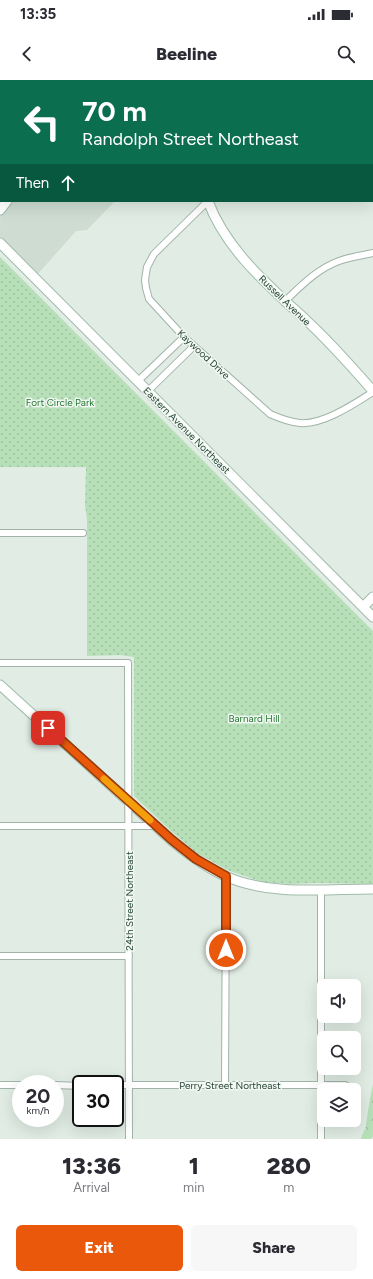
<!DOCTYPE html>
<html lang="en">
<head>
<meta charset="utf-8">
<style>
	body { margin:0; font-family:Figtree,sans-serif; background:#f7f7f7; color:#2b2b33; height:100vh; display:flex; flex-direction:column; font-size:15px; white-space:nowrap }
	* { box-sizing:border-box; margin:0 }
	p { font-size:13px; color:#7c7c81 }
	.icon { flex:none; width:22px; height:22px; fill:none; stroke:currentColor; stroke-width:2; stroke-linecap:round; stroke-linejoin:round }
	.map { position:relative; height:1059px; overflow:hidden }
	.details { display:flex; flex-direction:column; background:#fff; flex:1 }
	.details>* { flex:none }
	.top-card { position:absolute; left:0px; top:0px; width:373px; height:122px; box-shadow:0 4px 16px #0002; background:#0b6e4f; color:#fff; overflow:hidden }
	.fabs { position:absolute; left:317px; top:899px; display:grid; gap:8px }
	.fabs a { display:grid; place-items:center; width:44px; height:44px; border-radius:6px; background:#fff; box-shadow:0 4px 16px #0002; font-size:20px }
	.speed { position:absolute; left:12px; top:995px; display:flex; gap:8px; font-size:20px; font-weight:700; text-align:center }
	.speed>* { display:grid; place-content:center; width:52px; height:52px; border-radius:50%; background:#fff; box-shadow:0 4px 16px #0002; line-height:1 }
	.speed small { font-size:10px; font-weight:400 }
	.speed .limit { border:2px solid #111; border-radius:6px; background:#fff; color:#111 }
	.pin { position:absolute; display:grid; place-items:center; width:34px; height:34px; color:#fff; margin:-17px; border-radius:8px; box-shadow:0 2px 6px #0006 }
	.me { position:absolute; width:44px; margin:-22px; rotate:0deg; stroke-linejoin:round; filter:drop-shadow(0 0 3px #0008) }
	.turn { display:flex; align-items:center; gap:14px; height:84px; padding:0 16px; font-size:18px }
	.turn .icon { width:52px; height:52px; stroke-width:2.5 }
	.turn b { display:block; font-size:28px; line-height:34px }
	.then { display:flex; align-items:center; height:38px; padding:0 16px; background:#0003; gap:8px; font-size:15px }
	.eta { display:flex; justify-content:space-evenly; align-items:center; height:68px; text-align:center }
	.eta b { font-size:24px; font-weight:800; line-height:28px }
	.button { display:flex; gap:8px; margin-top:auto; padding:8px 16px }
	.button a { flex:1; height:46px; border-radius:6px; background:#ea580c; color:#fff; font-size:16px; font-weight:800; line-height:46px; text-align:center }
	.button a+a { background:#f7f7f7; color:#2b2b33 }
	.status { display:flex; justify-content:space-between; align-items:center; height:28px; padding:0 20px; background:#fff; direction:ltr }
	.status svg { height:11px; fill:currentColor }
	header { display:flex; justify-content:space-between; align-items:center; height:52px; padding:0 16px; background:#fff; font-size:18px; font-weight:800 }
	.map>svg:first-child { display:block }
	.built { fill:#cedcd2 }
	.forest { fill:url(#forest-crowns) }
	.park { fill:url(#park-dots) }
	.lines { fill:none; stroke-linecap:round; stroke-linejoin:round }
	.street-casing { stroke:#a2b4aa; stroke-width:8 }
	.secondary-casing { stroke:#a0bcab; stroke-width:11 }
	.street { stroke:#fff; stroke-width:6 }
	.secondary { stroke:#fff; stroke-width:9 }
	.route-casing { stroke:#983908; stroke-width:10 }
	.route { stroke:#ea580c; stroke-width:7 }
	.slow { stroke:#f59e0b; stroke-width:7 }
	.labels { text-anchor:middle; stroke-width:3; stroke-linejoin:round; paint-order:stroke }
	.street-label { font-size:10px; fill:#1f3e2e; stroke:#f1f8f3 }
	.park-label { font-size:10px; fill:#267831; stroke:#f1f8f3 }
</style>
</head>
<body>
<div class="status"><b>13:35</b><svg viewBox="0 0 49 12"><path d="M0 12V9h3v3zM5 12V6h3v6zM10 12V3h3v9zM15 12V0h3v12zM26 1h20v11H26zM47 4h2v5h-2z"/></svg></div>
<header><svg class="icon" aria-label="back" viewBox="0 0 24 24"><path d="M15 5l-7 7 7 7"/></svg>Beeline<svg class="icon" aria-label="search" viewBox="0 0 24 24"><circle cx="10" cy="10" r="6"/><path d="M15 15l6 6"/></svg></header>
<div class="map">
<svg width="373" height="1059" viewBox="0 0 373 1059">
	<defs>
		<pattern id="forest-crowns" width="20" height="18" patternUnits="userSpaceOnUse"><rect width="20" height="18" fill="#b7dfb8"/><path d="M2 6a3 3 0 1 1 6 0M12 15a3 3 0 1 1 6 0" fill="none" stroke="#9dc09e"/></pattern>
		<pattern id="park-dots" width="8" height="8" patternUnits="userSpaceOnUse"><rect width="8" height="8" fill="#b7dfb8"/><path d="M2 2h.1M6 6h.1" fill="none" stroke="#9dc09e" stroke-width="1.8" stroke-linecap="round"/></pattern>
	</defs>
	<rect width="100%" height="100%" fill="#e0ece4"/>
	<path class="built" d="M1 55V121H115L87 150 76 151 36 196 0 159Z"/>
	<path class="forest" d="M373 1004V1056L371 1059H361C362 1053 366 1050 366 1044 368 1031 370 1017 373 1004Z"/>
	<path class="park" d="M0 177 373 551V804L316 803 290 804 263 802 227 790 197 773 171 751 134 716V577L120 575 87 576V439L85 425 86 387H0Z"/>
	<g class="lines">
		<g class="street-casing">
			<path id="street" d="M79 0 80 1
				M301 0 303 1
				M372 15 373 14
				M372 49 373 50
				M208 121 154 174 147 187 145 200 146 208 149 219 184 257 270 334C279 338 289 342 300 343 323 345 354 324 373 312
				M284 222C301 206 317 189 339 181 350 177 362 175 373 173
				M138 301 184 257
				M148 311 194 266
				M0 453H83
				M0 583H128L129 1059
				M0 746H156
				M321 809V1059
				M0 876H129
				M0 1005H21
				M55 1005 81 1006
				M115 1005H345
				M225 1005 226 796"/>
		</g>
		<g class="secondary-casing">
			<path id="secondary" d="M192 0 193 1
				M112 1 113 0
				M208 121C226 170 269 206 306 240 330 262 352 287 373 311
				M0 130 7 121
				M0 163 373 537
				M363 527 373 517
				M0 605 171 760C188 774 205 787 225 796 269 816 325 809 373 809"/>
		</g>
		<use href="#street" class="street"/>
		<use href="#secondary" class="secondary"/>
	</g>
	<g class="lines">
		<g class="route-casing">
			<path id="route" d="M48 648 172 760 196 779 226 796V870"/>
		</g>
		<use href="#route" class="route"/>
		<path class="slow" d="M104 699 150 740"/>
	</g>
	<g class="labels">
		<g class="street-label">
			<text transform="translate(285 220) rotate(44)" y="4">Russell Avenue</text>
			<text transform="translate(204 274) rotate(43)" y="4">Kaywood Drive</text>
			<text transform="translate(187 350) rotate(45)" y="4">Eastern Avenue Northeast</text>
			<text transform="translate(129 821) rotate(-90)" y="4">24th Street Northeast</text>
			<text x="230" y="1009">Perry Street Northeast</text>
		</g>
		<g class="park-label">
			<text x="60" y="326">Fort Circle Park</text>
			<text x="254" y="642">Barnard Hill</text>
		</g>
	</g>
</svg>
<div class="fabs">
<a><svg class="icon" aria-label="sound" viewBox="0 0 24 24"><path d="M4 9h4l5-4v14l-5-4H4zM17 9q2 3 0 6"/></svg></a>
<a><svg class="icon" aria-label="search" viewBox="0 0 24 24"><circle cx="10" cy="10" r="6"/><path d="M15 15l6 6"/></svg></a>
<a><svg class="icon" aria-label="layers" viewBox="0 0 24 24"><path d="M12 4l9 5-9 5-9-5zM3 14l9 5 9-5"/></svg></a>
</div>
<div class="speed"><div>20<small>km/h</small></div><div class="limit">30</div></div>
<div class="pin" style="left:48px;top:648px;background:#d93025"><svg class="icon" aria-label="arrive" viewBox="0 0 24 24"><path d="M6 21V4h12l-3 4 3 4H6"/></svg></div>
<svg class="me" style="left:226px;top:870px" viewBox="-20 -20 40 40"><circle r="17" fill="#ea580c" stroke="#fff" stroke-width="3"/><path d="M0-11L8 9 0 5-8 9z" fill="#fff"/></svg>
<div class="top-card">
<div class="turn"><svg class="icon" aria-label="left" viewBox="0 0 24 24"><path d="M17 20v-9H6M10 6l-5 5 5 5"/></svg><div><b>70 m</b>Randolph Street Northeast</div></div>
<div class="then">Then<svg class="icon" aria-label="ahead" viewBox="0 0 24 24"><path d="M12 20V5M6 11l6-6 6 6"/></svg></div>
</div>
</div>
<section class="details">
<div class="eta">
<div><b>13:36</b><p>Arrival</p></div>
<div><b>1</b><p>min</p></div>
<div><b>280</b><p>m</p></div>
</div>
<div class="button"><a>Exit</a><a>Share</a></div>
</section>
</body>
</html>
